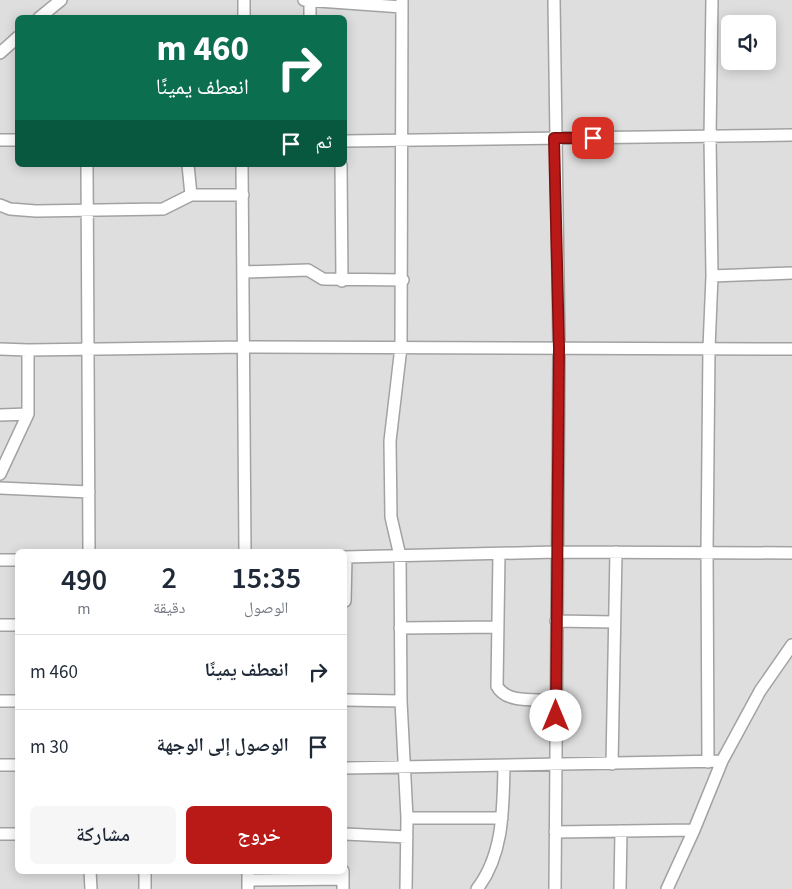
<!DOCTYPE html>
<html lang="ar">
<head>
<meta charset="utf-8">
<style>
	body { margin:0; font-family:"Source Sans 3","Noto Naskh Arabic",sans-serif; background:#f6f6f7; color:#1f2937; direction:rtl; height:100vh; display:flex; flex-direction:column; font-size:19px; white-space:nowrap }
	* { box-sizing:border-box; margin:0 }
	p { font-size:16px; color:#747a83 }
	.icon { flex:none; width:28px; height:28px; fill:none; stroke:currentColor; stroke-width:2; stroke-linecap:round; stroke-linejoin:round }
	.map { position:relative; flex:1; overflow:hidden; direction:ltr }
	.drawer { position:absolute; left:15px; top:549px; width:332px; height:325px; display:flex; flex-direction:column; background:#fff; border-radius:8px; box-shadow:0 2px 12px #0003; direction:rtl }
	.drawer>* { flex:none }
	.guide { position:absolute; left:15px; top:15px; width:332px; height:152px; border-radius:8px; box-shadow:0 2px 12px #0003; direction:rtl; background:#0b6e4f; color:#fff; overflow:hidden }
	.tools { position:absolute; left:721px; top:15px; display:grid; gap:10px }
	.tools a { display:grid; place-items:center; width:55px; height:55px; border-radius:8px; background:#fff; box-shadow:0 2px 12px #0003; font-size:25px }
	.pin { position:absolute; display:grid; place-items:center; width:42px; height:42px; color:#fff; margin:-21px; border-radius:10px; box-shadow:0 2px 8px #0006 }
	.me { position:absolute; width:55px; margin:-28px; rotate:0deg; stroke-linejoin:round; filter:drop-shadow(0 0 4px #0008) }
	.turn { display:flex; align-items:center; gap:18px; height:105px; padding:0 15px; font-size:22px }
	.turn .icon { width:65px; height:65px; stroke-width:2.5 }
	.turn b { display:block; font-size:35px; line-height:42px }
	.then { display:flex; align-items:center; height:48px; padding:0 15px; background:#0003; gap:10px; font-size:19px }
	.eta { display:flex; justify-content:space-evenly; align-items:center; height:85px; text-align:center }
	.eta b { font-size:30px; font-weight:600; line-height:35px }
	.action { display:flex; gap:10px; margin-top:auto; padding:10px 15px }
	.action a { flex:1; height:58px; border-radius:8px; background:#b91a18; color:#fff; font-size:20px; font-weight:600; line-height:58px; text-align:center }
	.action a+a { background:#f6f6f7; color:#1f2937 }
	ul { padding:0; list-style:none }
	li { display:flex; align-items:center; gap:15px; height:75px; padding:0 15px; border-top:1px solid #e0e1e3 }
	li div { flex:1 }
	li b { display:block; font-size:19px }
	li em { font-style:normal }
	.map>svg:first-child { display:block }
	.residential { fill:#dedede; fill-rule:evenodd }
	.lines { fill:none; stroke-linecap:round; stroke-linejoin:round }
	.minor-casing { stroke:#a2a2a2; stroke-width:14 }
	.minor { stroke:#fff; stroke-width:11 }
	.route-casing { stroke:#781110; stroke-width:12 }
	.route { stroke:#b91a18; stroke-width:9 }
</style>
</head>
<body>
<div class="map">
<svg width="792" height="889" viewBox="0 0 792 889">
	<rect width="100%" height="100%" fill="#f0ede8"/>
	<path class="residential" d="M0 0H792V889H0ZM18 18H345V165H18ZM730 24H768V61H730ZM18 551H345V871H18Z"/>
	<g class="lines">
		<g class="minor-casing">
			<path id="minor" d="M304 0 402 7
				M402 0 401 347 390 441 391 517 400 556 401 701 407 818 406 889
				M554 0 559 348 555 889
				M39 18 61 0
				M244 18V0
				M310 18V0
				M0 53 18 37
				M0 140H18
				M345 141 792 135
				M87 165 89 551
				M188 165 191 195
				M242 165 245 551
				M341 165 342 281
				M0 205 10 209 36 211 163 209 191 195H243
				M244 272 308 270 323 279 403 280
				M712 276 792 273
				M0 349 28 350 245 347 792 349
				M0 415 28 414
				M0 474 28 414V350
				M0 488 89 492
				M499 554 497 686C506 704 537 699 556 700
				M345 557 556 552 792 553
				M0 560H18
				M345 601 346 557
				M556 621 614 622
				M0 625H18
				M400 628 498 627
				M345 700 401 701
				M0 701H18
				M708 762 707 552 709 348 712 276 710 137 712 0
				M612 764 616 552
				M0 765H18
				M345 768 722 761
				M407 818H502
				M555 832 694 830
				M0 834H18
				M345 834 407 837
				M90 871 91 889
				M145 871V889
				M248 871V889
				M248 880 343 879
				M343 889V871
				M477 889C504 854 503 808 504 766
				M620 889 621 831
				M667 889 694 830 722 761 760 691 792 645"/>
		</g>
		<use href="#minor" class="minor"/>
	</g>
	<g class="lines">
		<g class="route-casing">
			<path id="route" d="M556 716 559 348 554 138H593"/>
		</g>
		<use href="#route" class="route"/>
	</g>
</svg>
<div class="tools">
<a><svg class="icon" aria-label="sound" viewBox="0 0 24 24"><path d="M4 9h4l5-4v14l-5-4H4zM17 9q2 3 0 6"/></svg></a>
</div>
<div class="pin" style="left:593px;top:138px;background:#d93025"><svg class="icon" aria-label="arrive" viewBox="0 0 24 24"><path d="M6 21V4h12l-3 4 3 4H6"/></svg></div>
<svg class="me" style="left:556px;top:716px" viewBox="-20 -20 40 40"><circle r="19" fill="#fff"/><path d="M0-13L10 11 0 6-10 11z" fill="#b91a18"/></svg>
<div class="guide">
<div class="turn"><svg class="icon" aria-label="right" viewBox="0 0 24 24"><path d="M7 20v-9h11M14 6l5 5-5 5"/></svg><div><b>460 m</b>انعطف يمينًا</div></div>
<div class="then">ثم<svg class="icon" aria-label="arrive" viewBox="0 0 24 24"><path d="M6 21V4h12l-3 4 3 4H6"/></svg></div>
</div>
<section class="drawer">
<div class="eta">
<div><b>15:35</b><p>الوصول</p></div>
<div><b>2</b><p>دقيقة</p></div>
<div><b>490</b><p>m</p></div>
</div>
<ul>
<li><svg class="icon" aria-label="right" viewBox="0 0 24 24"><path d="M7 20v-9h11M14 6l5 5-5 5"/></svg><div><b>انعطف يمينًا</b></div><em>460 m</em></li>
<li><svg class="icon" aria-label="arrive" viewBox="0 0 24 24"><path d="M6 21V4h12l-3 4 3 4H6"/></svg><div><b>الوصول إلى الوجهة</b></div><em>30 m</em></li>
</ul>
<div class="action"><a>خروج</a><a>مشاركة</a></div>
</section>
</div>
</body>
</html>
